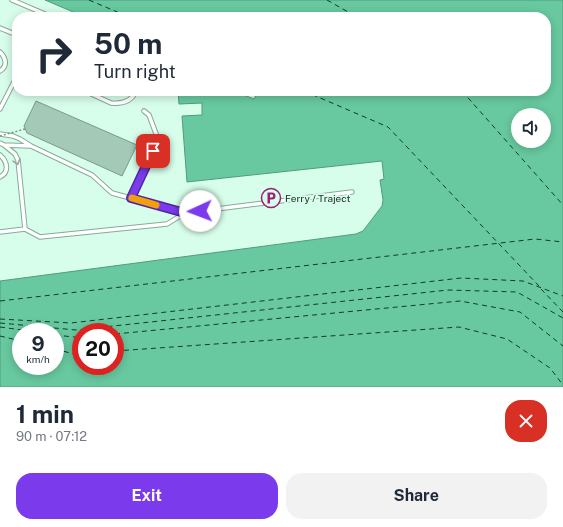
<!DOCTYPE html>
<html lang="en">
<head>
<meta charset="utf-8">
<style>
	body { margin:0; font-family:"Public Sans",sans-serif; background:#f2f2f3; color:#1f2937; height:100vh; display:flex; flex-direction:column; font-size:15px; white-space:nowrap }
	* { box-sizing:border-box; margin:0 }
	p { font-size:13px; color:#747a83 }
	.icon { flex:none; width:22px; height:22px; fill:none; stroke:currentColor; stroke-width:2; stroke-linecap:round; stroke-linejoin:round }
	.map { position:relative; height:387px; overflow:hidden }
	.drawer { display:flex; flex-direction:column; background:#fff; flex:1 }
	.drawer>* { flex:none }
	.guide { position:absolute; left:12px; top:12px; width:539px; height:84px; border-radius:16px; box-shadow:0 2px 10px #0003; background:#fff; color:#1f2937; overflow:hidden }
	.controls { position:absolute; left:511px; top:108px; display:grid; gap:8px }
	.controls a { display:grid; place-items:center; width:40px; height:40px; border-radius:50%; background:#fff; box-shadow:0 2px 10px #0003; font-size:20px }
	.speed { position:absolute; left:12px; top:323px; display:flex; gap:8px; font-size:20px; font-weight:700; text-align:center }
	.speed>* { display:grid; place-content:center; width:52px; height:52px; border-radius:50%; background:#fff; box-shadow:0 2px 10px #0003; line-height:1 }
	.speed small { font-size:10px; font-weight:400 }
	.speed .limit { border:6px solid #d22; background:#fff; color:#111 }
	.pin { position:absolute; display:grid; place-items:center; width:34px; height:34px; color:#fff; margin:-17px; border-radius:8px; box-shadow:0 2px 6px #0006 }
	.me { position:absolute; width:44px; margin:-22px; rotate:268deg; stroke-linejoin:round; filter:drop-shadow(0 0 3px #0008) }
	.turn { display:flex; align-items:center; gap:14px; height:84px; padding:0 16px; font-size:18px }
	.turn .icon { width:52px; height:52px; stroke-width:2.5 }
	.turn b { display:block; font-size:28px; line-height:34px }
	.round { display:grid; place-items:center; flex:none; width:42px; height:42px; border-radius:16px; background:#f2f2f3 }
	.overview { display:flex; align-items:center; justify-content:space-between; height:68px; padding:0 16px }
	h1 { font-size:24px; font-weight:700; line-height:30px }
	.action { display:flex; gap:8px; margin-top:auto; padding:8px 16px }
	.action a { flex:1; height:46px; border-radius:16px; background:#7c3aed; color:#fff; font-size:16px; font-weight:700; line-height:46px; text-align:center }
	.action a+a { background:#f2f2f3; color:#1f2937 }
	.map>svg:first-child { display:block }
	.water { fill:#68c9a0; stroke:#529b7c; fill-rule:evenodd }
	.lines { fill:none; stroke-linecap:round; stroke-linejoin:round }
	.ferry { stroke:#103b2a; stroke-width:1; stroke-dasharray:5 4; stroke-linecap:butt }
	.building { fill:#a4c9b7; stroke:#789c8b }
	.service-casing { stroke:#87ab99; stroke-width:5.5 }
	.service { stroke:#fff; stroke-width:3.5 }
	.path-bridge { stroke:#789386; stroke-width:1.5; stroke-dasharray:2 2; stroke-linecap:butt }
	.oneway { stroke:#9ba19e }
	.route-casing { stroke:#51269a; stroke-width:10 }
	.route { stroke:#7c3aed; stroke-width:7 }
	.slow { stroke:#f59e0b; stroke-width:7 }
	.labels { text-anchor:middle; stroke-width:3.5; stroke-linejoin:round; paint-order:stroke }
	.poi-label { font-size:10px; fill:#202f28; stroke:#d7feeb; text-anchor:start }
</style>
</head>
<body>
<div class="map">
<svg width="563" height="387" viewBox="0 0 563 387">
	<rect width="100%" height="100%" fill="#d7feeb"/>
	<path class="water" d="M45 0H563V387H0V281L356 234 363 231 382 206 383 200 380 180 384 179 382 161 187 182 182 116 202 115V103L179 104 178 91H234L254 99 258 91H546V17H85ZM518 115H544V141H518ZM21 332H55V366H21ZM81 332H115V366H81Z"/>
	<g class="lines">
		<path class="ferry" d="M89 0 129 17
			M327 0 357 17
			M304 91 388 127 539 286
			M462 91 563 205
			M541 289 563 312
			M0 301 535 239 563 242
			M0 319 71 323 461 278 523 281 563 296
			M0 323 76 330 448 290 517 292 563 318
			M0 327 37 332
			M115 334 460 301 520 312 563 346
			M55 335 74 337H81
			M0 336 21 341
			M55 349 74 354 81 353
			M115 351 459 327 507 339 550 368 563 385"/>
	</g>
	<path class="building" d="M36 101 137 145 122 176 27 133 24 126Z"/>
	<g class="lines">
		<g class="service-casing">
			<path id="service" d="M12 0 52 17
				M0 28 17 35
				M0 52C6 58 8 66 0 71
				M85 91 111 103C122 104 132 101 136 91
				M0 109 17 76
				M0 134 13 136 20 139 31 146 92 175C99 181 105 187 112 193L185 213 352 192
				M0 143 4 145 30 146
				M0 155C7 161 10 172 0 177
				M131 198 158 139 149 115 144 111
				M25 229 40 237 167 224 185 213
				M0 232 25 229 18 160 15 154 4 145"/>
		</g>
		<use href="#service" class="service"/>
		<path class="path-bridge" d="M0 136 25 129"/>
	</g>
	<defs><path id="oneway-chevron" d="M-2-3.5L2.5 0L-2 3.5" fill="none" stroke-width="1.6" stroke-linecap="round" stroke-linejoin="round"/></defs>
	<use class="oneway" href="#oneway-chevron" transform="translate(17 162) rotate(74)"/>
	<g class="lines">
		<g class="route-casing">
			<path id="route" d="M153 151 131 198 185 213 200 211"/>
		</g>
		<use href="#route" class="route"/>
		<path class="slow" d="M132 198 156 205"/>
	</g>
	<defs>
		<g id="parking-ring" transform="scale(1)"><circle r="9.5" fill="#d7feeb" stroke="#9d2076" stroke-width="1.5"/><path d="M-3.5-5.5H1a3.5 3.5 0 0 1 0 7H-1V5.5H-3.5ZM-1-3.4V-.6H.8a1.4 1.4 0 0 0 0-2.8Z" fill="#9d2076"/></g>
	</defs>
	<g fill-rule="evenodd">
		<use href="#parking-ring" x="271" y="198"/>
	</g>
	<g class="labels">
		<g class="poi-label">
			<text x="285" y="202">Ferry / Traject</text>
		</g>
	</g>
</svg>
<div class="controls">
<a><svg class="icon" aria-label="sound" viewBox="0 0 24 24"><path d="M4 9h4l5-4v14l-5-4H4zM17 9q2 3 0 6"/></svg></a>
</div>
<div class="speed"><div>9<small>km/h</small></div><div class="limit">20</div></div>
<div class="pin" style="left:153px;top:151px;background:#d93025"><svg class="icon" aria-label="arrive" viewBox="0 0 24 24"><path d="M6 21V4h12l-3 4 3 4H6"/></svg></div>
<svg class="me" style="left:200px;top:211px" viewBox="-20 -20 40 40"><circle r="19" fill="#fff"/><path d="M0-13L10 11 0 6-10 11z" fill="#7c3aed"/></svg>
<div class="guide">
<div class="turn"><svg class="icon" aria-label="right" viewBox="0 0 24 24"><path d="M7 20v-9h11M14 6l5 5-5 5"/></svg><div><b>50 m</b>Turn right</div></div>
</div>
</div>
<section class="drawer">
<div class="overview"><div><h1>1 min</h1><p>90 m · 07:12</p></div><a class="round" style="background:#d93025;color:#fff"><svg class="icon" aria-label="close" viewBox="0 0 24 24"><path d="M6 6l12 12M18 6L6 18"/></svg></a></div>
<div class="action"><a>Exit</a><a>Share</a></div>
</section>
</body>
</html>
